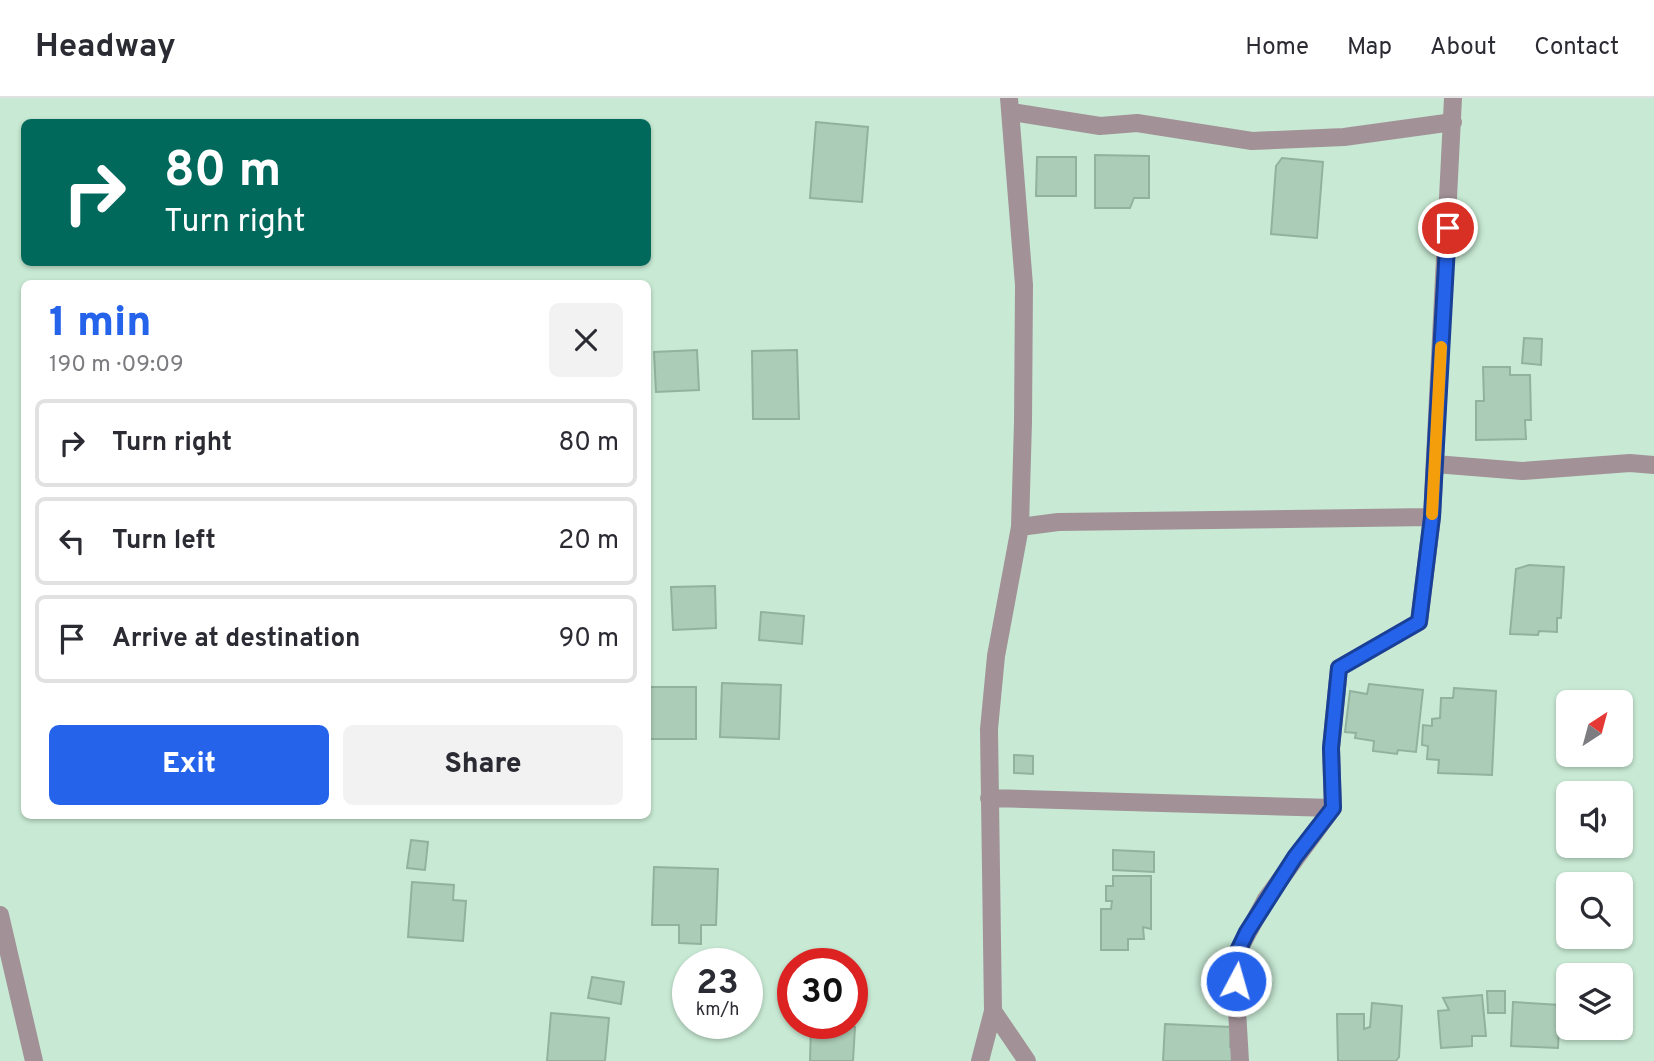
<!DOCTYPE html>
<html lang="en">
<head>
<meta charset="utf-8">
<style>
	body { margin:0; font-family:Overpass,sans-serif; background:#f2f2f3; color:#2b2b33; height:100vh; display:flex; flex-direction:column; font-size:26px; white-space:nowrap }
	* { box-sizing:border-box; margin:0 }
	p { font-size:23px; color:#7c7c81 }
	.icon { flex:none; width:38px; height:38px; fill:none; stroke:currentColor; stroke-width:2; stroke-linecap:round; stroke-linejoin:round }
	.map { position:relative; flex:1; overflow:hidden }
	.panel { position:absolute; left:21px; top:182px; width:630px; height:539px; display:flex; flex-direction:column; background:#fff; border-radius:10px; box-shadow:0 2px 5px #0004 }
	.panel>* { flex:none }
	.top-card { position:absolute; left:21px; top:21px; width:630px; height:147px; border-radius:10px; box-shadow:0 2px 5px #0004; background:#00695c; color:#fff; overflow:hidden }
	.needle { width:46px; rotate:36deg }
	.tools { position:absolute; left:1556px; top:592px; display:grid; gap:14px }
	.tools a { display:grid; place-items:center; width:77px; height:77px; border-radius:10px; background:#fff; box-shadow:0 2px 5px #0004; font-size:35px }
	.speed { position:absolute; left:672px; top:850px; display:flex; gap:14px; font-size:35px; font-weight:700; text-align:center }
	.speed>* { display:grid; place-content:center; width:91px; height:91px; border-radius:50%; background:#fff; box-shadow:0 2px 5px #0004; line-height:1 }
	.speed small { font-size:18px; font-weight:400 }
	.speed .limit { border:10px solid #d22; background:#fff; color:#111 }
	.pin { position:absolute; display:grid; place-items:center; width:60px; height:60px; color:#fff; margin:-30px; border:4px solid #fff; border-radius:50%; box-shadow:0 2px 7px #0007 }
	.me { position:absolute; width:77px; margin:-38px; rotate:6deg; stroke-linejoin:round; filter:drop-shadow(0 0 5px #0008) }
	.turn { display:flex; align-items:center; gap:24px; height:147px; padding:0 28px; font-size:32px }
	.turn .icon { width:91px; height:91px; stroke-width:2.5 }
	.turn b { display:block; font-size:49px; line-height:60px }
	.round { display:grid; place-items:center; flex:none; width:74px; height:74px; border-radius:10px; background:#f2f2f3 }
	.overview { display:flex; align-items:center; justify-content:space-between; height:119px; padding:0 28px }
	h1 { font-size:42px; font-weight:800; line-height:52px; color:#2563eb }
	.cta { display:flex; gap:14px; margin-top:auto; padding:14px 28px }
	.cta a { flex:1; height:80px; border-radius:10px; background:#2563eb; color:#fff; font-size:28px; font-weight:800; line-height:80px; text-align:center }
	.cta a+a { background:#f2f2f3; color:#2b2b33 }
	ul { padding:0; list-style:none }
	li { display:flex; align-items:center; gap:21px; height:88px; margin:0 14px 10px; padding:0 14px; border:4px solid #e1e1e2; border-radius:10px }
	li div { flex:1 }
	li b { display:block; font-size:26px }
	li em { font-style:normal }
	header { display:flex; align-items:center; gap:42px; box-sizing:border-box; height:98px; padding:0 35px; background:#fff; border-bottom:2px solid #e1e1e2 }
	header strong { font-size:33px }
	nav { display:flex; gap:38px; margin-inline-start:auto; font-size:24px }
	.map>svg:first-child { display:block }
	.building { fill:#abccb6; stroke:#92b29d; stroke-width:2 }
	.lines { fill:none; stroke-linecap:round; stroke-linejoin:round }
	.street { stroke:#a29298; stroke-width:18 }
	.route-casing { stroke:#184099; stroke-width:18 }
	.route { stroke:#2563eb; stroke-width:12 }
	.slow { stroke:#f59e0b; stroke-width:12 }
</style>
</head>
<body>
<header>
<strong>Headway</strong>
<nav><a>Home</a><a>Map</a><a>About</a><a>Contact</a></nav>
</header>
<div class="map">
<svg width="1654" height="963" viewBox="0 0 1654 963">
	<rect width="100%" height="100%" fill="#c8ead4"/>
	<path class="building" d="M816 24 868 29 862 104 810 100Z
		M1095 57 1149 58V100H1134L1130 110H1095Z
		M1037 59H1076V98H1036Z
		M1282 60 1323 64 1317 140 1271 136 1276 68Z
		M1524 240 1542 241 1541 267 1522 265Z
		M697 252 699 292 656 294 654 254Z
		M797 252 799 321H753L752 253Z
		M1483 269H1510V277H1530L1531 322H1525L1526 341 1476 342V303H1484Z
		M1529 467 1564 469 1561 520H1557V534L1539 533 1538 537 1510 536 1516 471Z
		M715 488 716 530 673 532 671 489Z
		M761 514 804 518 802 546 759 542Z
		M722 585 781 587 779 641 720 639Z
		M1369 586 1423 592 1416 654 1398 652 1397 656 1373 653 1374 643 1355 640 1356 635 1345 634 1350 593 1367 596Z
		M650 589H696V641H650Z
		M1454 590 1496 593 1492 677 1438 675 1439 662 1427 661 1428 648 1422 647 1423 627 1432 628V621L1440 620 1441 600H1453Z
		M1014 657 1033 658V676L1014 675Z
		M411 742 428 744 425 772 407 770Z
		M1113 752 1154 754V774L1113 772Z
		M654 769 718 771 716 827H701V846L679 845V827H652Z
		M1113 778H1151V831L1143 829 1144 841H1128V852H1101V811H1111L1112 803H1106V788H1113Z
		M412 784 454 787 453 802 466 803 463 843 408 839Z
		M1575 838H1612L1611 850 1575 848Z
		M592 879 624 884 621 906 588 900Z
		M1487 893H1505V915H1488Z
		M1482 897 1486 938H1472V948L1441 950 1438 913 1449 912 1443 900Z
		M1513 904 1560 907 1558 950 1511 948Z
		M1372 905 1402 908 1399 959 1396 963H1338L1337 916H1364V931L1370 929Z
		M551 915 609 920 605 963H547Z
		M811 926 855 929 853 963H810Z
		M1165 926 1231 929 1230 949 1236 951 1235 963H1163Z"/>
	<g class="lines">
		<path class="street" d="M1012 14 1100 28 1137 25 1252 43 1344 39 1453 24
			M1435 366 1522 373 1630 365 1654 367
			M1020 429 1058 424 1432 419
			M989 700 1333 710
			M0 817 34 963
			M993 913 1027 963
			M980 963 993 913 989 631 996 558 1020 429 1023 324 1024 187 1009 0
			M1240 963 1234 861 1266 801 1333 710 1331 650 1339 570 1419 524 1432 419 1453 0"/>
	</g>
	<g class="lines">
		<g class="route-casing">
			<path id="route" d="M1236 883 1234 861 1247 834 1295 759 1333 710 1331 650 1339 570 1419 524 1432 419 1448 130"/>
		</g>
		<use href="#route" class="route"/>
		<path class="slow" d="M1432 416 1441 249"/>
	</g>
</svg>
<div class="tools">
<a><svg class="needle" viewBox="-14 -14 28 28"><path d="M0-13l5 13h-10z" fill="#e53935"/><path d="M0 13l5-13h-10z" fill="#7c7c81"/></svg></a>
<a><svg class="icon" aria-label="sound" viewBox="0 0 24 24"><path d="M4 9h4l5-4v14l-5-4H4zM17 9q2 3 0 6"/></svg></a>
<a><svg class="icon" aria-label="search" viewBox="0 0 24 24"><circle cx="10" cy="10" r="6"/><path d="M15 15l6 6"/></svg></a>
<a><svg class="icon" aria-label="layers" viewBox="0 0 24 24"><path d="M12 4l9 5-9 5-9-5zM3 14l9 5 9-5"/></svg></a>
</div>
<div class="speed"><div>23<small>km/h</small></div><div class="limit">30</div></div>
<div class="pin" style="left:1448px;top:130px;background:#d93025"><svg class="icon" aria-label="arrive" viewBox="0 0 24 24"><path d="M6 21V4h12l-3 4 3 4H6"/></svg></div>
<svg class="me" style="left:1236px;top:883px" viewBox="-20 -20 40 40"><circle r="17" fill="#2563eb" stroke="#fff" stroke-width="3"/><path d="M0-11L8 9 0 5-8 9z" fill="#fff"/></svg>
<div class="top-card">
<div class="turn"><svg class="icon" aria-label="right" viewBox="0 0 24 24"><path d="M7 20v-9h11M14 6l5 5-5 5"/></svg><div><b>80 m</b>Turn right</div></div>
</div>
<section class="panel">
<div class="overview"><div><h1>1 min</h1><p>190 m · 09:09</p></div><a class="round"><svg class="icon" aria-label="close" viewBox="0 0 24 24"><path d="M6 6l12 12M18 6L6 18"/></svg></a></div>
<ul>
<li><svg class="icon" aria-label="right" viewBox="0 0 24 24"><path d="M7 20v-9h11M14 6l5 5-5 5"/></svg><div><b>Turn right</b></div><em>80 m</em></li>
<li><svg class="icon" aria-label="left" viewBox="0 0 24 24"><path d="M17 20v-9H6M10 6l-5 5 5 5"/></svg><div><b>Turn left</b></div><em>20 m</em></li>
<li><svg class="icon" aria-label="arrive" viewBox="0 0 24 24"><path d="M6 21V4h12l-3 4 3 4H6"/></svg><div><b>Arrive at destination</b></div><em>90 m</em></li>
</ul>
<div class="cta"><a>Exit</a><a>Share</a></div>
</section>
</div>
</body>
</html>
